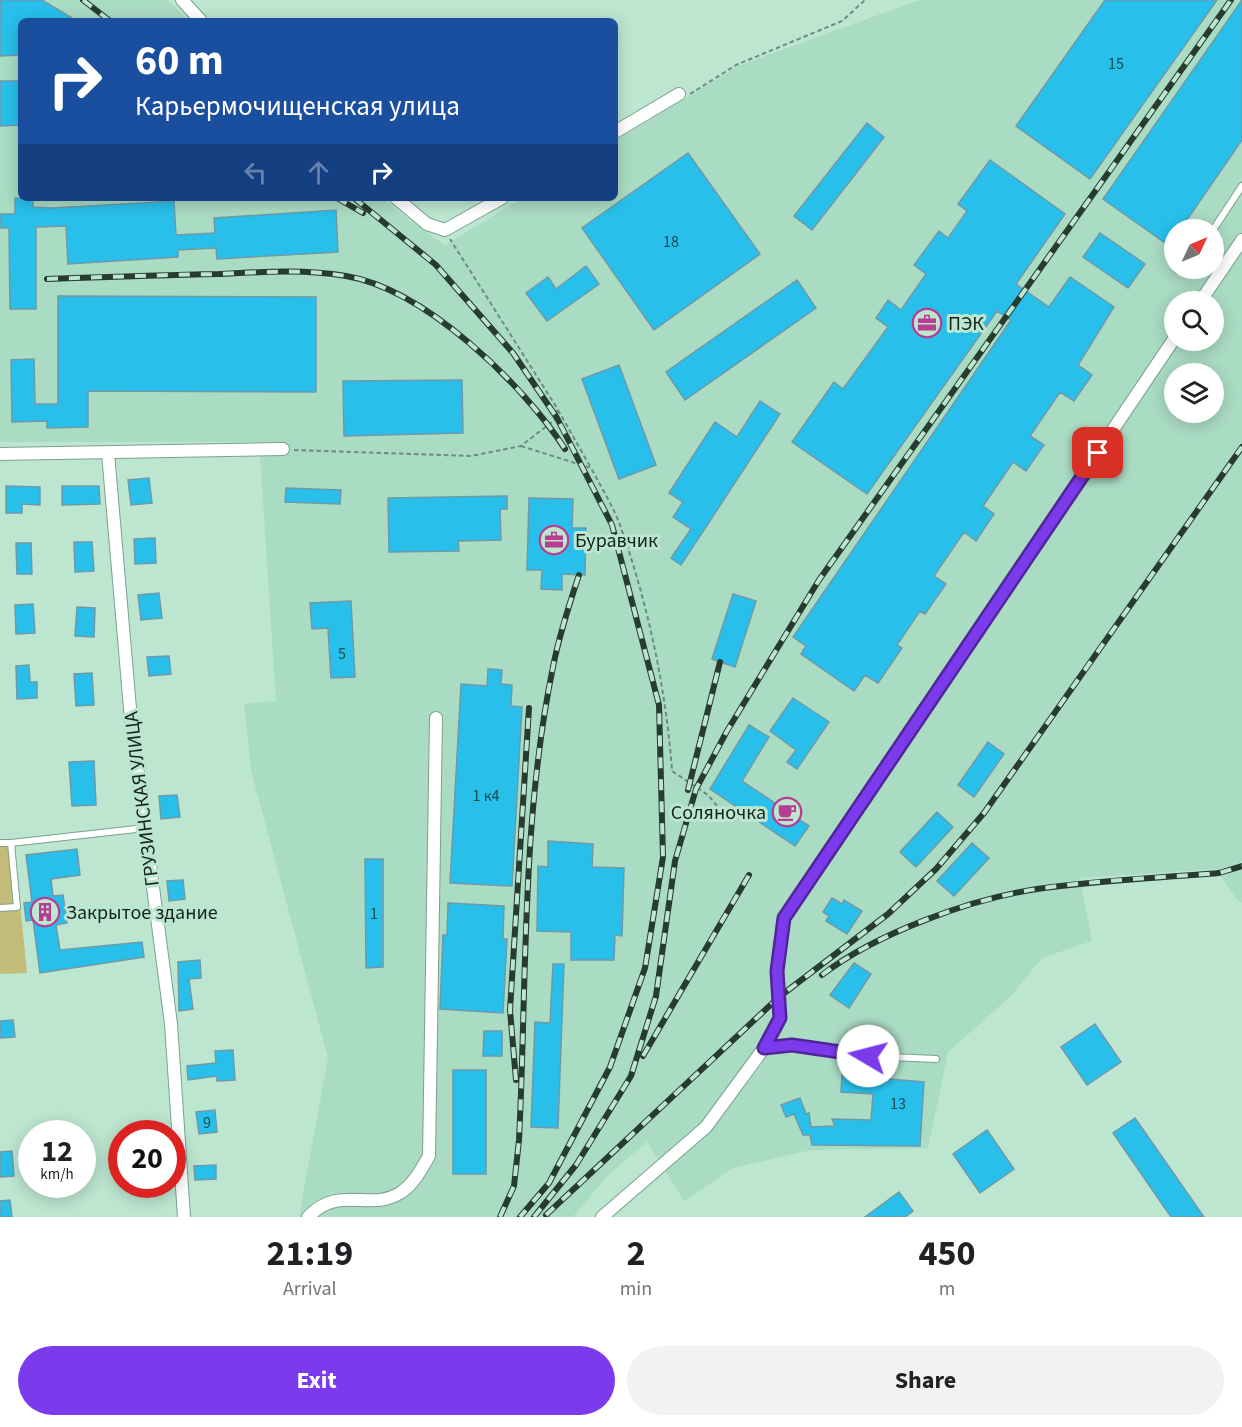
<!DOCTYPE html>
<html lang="en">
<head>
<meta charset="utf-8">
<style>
	body { margin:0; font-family:"Source Sans 3",sans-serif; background:#f2f2f2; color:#202124; height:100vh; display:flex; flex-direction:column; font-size:22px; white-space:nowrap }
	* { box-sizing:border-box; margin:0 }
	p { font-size:20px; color:#757577 }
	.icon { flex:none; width:33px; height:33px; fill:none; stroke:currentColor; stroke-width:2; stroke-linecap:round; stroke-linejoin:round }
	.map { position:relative; height:1217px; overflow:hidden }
	.details { display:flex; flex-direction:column; background:#fff; flex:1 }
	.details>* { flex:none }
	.guide { position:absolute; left:18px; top:18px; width:600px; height:183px; border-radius:9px; box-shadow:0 3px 15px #0003; background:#1a4fa0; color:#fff; overflow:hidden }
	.needle { width:39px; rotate:46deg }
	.buttons { position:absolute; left:1164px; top:219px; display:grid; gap:12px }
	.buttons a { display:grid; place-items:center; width:60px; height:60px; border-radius:50%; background:#fff; box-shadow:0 3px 15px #0003; font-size:30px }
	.speed { position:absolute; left:18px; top:1120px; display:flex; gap:12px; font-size:30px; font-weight:700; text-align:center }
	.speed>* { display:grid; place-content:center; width:78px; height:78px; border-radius:50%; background:#fff; box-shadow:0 3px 15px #0003; line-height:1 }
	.speed small { font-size:15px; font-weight:400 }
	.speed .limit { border:9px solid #d22; background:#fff; color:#111 }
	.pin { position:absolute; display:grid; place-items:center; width:51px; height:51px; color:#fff; margin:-26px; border-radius:12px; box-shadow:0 3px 9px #0006 }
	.me { position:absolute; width:66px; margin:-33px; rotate:278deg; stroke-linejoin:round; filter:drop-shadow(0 0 4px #0008) }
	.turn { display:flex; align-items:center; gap:21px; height:126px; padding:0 18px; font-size:27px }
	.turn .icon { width:78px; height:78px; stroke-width:2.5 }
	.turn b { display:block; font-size:42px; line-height:51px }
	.lanes { display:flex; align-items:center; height:57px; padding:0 18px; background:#0003; justify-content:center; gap:30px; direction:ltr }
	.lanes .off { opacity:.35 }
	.eta { display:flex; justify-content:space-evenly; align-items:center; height:102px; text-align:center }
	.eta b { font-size:36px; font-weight:700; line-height:42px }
	.action { display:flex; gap:12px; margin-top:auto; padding:12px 18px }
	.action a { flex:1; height:69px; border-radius:36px; background:#7c3aed; color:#fff; font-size:24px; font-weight:700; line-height:69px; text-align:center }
	.action a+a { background:#f2f2f2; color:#202124 }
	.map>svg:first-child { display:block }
	.built { fill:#aadbc3; fill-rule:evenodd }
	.green { fill:#c3bc78 }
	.building { fill:#28c0eb; stroke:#6e99a9; stroke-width:1.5 }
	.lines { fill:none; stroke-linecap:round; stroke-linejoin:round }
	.service-casing { stroke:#7aa18e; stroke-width:8 }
	.minor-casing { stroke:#7aa18e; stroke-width:14 }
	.path { stroke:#6e8c7c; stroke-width:2; stroke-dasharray:4.5 3; stroke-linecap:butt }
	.service { stroke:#fff; stroke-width:6 }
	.minor { stroke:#fff; stroke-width:12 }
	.rail-casing { stroke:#283b31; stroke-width:6 }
	.rail { stroke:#bce6d0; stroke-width:4; stroke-dasharray:11; stroke-linecap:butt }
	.route-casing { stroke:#51269a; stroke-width:15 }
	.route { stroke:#7c3aed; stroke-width:10 }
	.labels { text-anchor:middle; stroke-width:6; stroke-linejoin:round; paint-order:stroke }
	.number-label { font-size:16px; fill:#194b50 }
	.poi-label { font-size:20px; fill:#14241c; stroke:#bce6d0; text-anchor:start }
	.street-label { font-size:20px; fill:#14241c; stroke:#bce6d0 }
</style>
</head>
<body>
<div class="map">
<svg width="1242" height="1217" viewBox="0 0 1242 1217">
	<rect width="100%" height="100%" fill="#bce6d0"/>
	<path class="built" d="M0 0H167L190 21H21V198H383L400 213 445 245 523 198H615V141L738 66 911 3 921 0H1242V902L1238 901 1216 869 1080 878 1092 941 1042 958 1011 996 948 1052 928 1148 811 1150 733 1168 684 1201 647 1142 609 1174 573 1217H299L328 1058 251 770 244 704 276 701 260 455 256 442H0ZM1174 230H1214V268H1174ZM1174 302H1214V340H1174ZM1174 374H1214V412H1174Z"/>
	<path class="green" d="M0 846H14L27 973 0 974Z"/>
	<path class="building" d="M0 0H42L77 21H21V55L0 56Z
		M1105 0H1217L1090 179 1016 126Z
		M1242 0V140L1180 230H1174V237L1168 245 1103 199Z
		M0 81H21V125L0 126Z
		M867 123 884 137 812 230 794 216Z
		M688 153 760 254 654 330 582 228Z
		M990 160 1065 214 1016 284 1049 307 1070 277 1114 307 1078 365 1092 375 1074 401 1060 392 1030 436 1044 445 1026 471 1013 462 983 506 994 514 976 541 964 532 934 576 946 584 925 614 920 611 897 645 902 648 878 683 865 675 854 691 801 654 806 646 793 637 1011 320 997 311 867 494 792 442 834 382 843 389 888 327 876 318 888 300 901 310 926 274 914 265 939 231 948 238 967 211 958 204Z
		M15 198H33V207L52 208 174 201 176 235 215 233 214 218 336 210 338 252 217 259 216 248 178 250V257L68 264 66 226 36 227V309H10L9 228H0V214H15Z
		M1100 233 1145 264 1128 288 1083 257Z
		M586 266 599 284 547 321 526 293 548 277 556 289Z
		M797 280 816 308 685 400 666 372Z
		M58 296 316 297V392L88 391V427L47 428V421L12 422 11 360 34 359 35 404H58Z
		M619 365 656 465 619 479 582 379Z
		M462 380 463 433 344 436 343 381Z
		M760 401 780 414 681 565 671 558 691 529 673 517 683 502 669 493 715 422 737 437Z
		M149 478 152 503 131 505 128 480Z
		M6 486 40 487V505L22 504V513H6Z
		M62 486H99L100 504 62 505Z
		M286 488 341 490 340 504 285 502Z
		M507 496V509H500L501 540 458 541 459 551 389 552 388 498Z
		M529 498 573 499 572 528H586L585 575 562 574V590L541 589 542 570H527Z
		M155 538 156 563 135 564 134 539Z
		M74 542H92L94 571 75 572Z
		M16 543H31L32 574H17Z
		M159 593 162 618 141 620 138 595Z
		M733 594 756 601 735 667 712 659Z
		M351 601 355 677 331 678 328 628 312 629 310 603Z
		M33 604 35 633 16 634 15 605Z
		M77 607 95 608 94 637 75 636Z
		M169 656 171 674 149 676 147 657Z
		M29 665 30 682H37V698L17 699 16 666Z
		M488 669 502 670 501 684 512 685 511 706 522 707 512 886 450 883 461 684 487 686Z
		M92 673 94 705 76 706 74 674Z
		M793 698 829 722 797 769 787 762 796 750 770 731Z
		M749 725 769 737 742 781 809 826 795 846 710 789Z
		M988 742 1004 754 974 797 958 785Z
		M94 761 96 805 72 806 69 762Z
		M177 795 180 817 161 819 159 796Z
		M937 812 953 827 916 867 900 852Z
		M548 841 593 844 592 867 624 868 622 936 615 935 614 960H571V932L537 931 538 866 548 867Z
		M972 843 989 858 954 896 937 881Z
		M77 849 80 875 51 879 53 896 63 895 67 923 56 925 60 950 142 942 144 957 40 973 33 920 26 921 24 903 32 902 26 855Z
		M365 859H383V967L366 968Z
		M183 880 185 899 169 901 167 881Z
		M832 898 842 904 844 900 862 911 847 934 826 921 829 916 823 912Z
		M448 903 504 906 503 939H507L503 1013 440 1009 443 935H447Z
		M200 960 201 978 189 979 193 1009 179 1011 178 962Z
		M854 963 871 974 849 1008 830 995Z
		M553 964H564L558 1128 531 1127 535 1022 550 1023Z
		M13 1020 15 1037 0 1038V1021Z
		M1095 1024 1121 1062 1087 1085 1061 1047Z
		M484 1031H502V1056H483Z
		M233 1050 235 1080 217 1081V1076L188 1080 187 1066 216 1063 215 1051Z
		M453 1070H486V1174H453Z
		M842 1075 924 1082 920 1146 812 1145 810 1135H803L794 1114 786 1117 781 1105 800 1098 806 1114 809 1113 811 1127 835 1126 832 1119 871 1120 873 1094 841 1092Z
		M215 1110 217 1132 199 1134 196 1112Z
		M1135 1118 1204 1217H1171L1113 1133Z
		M987 1130 1014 1169 980 1193 953 1154Z
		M12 1151 14 1176 0 1177V1152Z
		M216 1165V1179L195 1180 194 1166Z
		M899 1192 913 1211 905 1217H865Z
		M10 1200 12 1217H0V1201Z"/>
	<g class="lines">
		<g class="service-casing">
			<path id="service" d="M1213 230 1242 186
				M1177 270 1178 268
				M0 843H11L17 907 0 908
				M11 843 145 828
				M765 1048 792 1045 868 1056 936 1059"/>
		</g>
		<g class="minor-casing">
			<path id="minor" d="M182 0 201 21
				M615 132 679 94
				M396 198 427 224 445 230 502 198
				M1200 302 1242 240
				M108 453 131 720 171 1024 184 1217
				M0 454 283 449
				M308 1217C340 1184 369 1212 400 1193 413 1185 421 1170 429 1156L436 718
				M602 1217 706 1127 764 1048 780 1018 777 971 784 918 1174 339"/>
		</g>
		<path class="path" d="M690 94 736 65 842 21 865 0
			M558 410 591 468
			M521 446 591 468C601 487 613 506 620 525 648 604 666 688 672 771L708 795 722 812
			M294 450 471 456 521 446 557 418V408L450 239"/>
		<use href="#service" class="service"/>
		<use href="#minor" class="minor"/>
		<g class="rail-casing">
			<path id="rail" d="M83 0 110 21
				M337 198 363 213
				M354 198 436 265 513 353 557 418 612 525 659 705 663 857 645 968 610 1067 549 1183 520 1217
				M47 279C104 277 161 275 219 274 261 272 304 269 346 276 425 289 523 384 565 449
				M688 790 720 662
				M822 975C875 934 970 899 1037 889 1097 880 1158 878 1219 873L1242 866
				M643 1056 749 875
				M516 1080 510 1010 529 708
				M546 1215 779 997 888 914 936 869 984 813 1242 447
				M500 1217 514 1186 519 1140C527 983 521 822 553 667 559 636 569 605 579 575
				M534 1217 576 1165 631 1076 656 996 675 861 696 789 727 731 819 580 1231 0"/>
		</g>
		<use href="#rail" class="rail"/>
	</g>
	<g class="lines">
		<g class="route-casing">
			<path id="route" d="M868 1056 792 1045 764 1048 780 1018 777 971 784 918 1098 453"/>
		</g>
		<use href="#route" class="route"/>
	</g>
	<defs>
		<g id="office-ring" transform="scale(1.5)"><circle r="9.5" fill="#bce6d0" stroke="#b73d90" stroke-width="1.5"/><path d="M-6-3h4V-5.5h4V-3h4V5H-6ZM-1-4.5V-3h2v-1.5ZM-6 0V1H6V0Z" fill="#b73d90"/></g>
		<g id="cafe-ring" transform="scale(1.5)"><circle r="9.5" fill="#bce6d0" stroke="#b73d90" stroke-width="1.5"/><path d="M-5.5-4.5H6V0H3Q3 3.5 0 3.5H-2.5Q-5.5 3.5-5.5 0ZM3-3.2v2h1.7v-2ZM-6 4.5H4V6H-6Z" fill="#b73d90"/></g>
		<g id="building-ring" transform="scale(1.5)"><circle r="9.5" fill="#bce6d0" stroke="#b73d90" stroke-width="1.5"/><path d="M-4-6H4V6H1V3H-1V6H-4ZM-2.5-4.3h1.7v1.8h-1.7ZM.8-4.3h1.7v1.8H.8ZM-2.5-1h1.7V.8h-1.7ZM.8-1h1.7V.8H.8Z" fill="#b73d90"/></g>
	</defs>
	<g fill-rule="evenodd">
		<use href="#office-ring" x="927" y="323"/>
		<use href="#office-ring" x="554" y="540"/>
		<use href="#cafe-ring" x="787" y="812"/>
		<use href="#building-ring" x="45" y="912"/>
	</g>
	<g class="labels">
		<g class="number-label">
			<text x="1116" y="69">15</text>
			<text x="671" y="247">18</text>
			<text x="342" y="659">5</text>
			<text x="486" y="801">1 к4</text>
			<text x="374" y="919">1</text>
			<text x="898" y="1109">13</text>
			<text x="207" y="1128">9</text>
		</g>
		<g class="poi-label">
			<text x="948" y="330">ПЭК</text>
			<text x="575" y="547">Буравчик</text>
			<text x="766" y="819" text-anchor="end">Соляночка</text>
			<text x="66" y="919">Закрытое здание</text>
		</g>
		<g class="street-label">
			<text transform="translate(141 799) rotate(-97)" y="7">ГРУЗИНСКАЯ УЛИЦА</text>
		</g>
	</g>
</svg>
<div class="buttons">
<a><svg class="needle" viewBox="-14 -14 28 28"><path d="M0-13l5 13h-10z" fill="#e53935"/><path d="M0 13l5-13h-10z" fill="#757577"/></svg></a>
<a><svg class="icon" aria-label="search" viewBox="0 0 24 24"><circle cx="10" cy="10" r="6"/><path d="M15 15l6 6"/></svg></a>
<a><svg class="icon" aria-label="layers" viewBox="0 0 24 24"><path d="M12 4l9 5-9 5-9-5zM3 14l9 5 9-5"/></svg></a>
</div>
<div class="speed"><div>12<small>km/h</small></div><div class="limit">20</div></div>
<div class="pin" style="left:1098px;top:453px;background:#d93025"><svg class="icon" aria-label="arrive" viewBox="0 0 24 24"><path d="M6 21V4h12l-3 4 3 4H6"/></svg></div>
<svg class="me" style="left:868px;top:1056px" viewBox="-20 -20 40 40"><circle r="19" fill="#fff"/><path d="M0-13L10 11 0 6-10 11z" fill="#7c3aed"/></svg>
<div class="guide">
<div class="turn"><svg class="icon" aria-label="right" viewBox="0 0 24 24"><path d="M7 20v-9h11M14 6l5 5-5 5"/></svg><div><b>60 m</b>Карьермочищенская улица</div></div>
<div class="lanes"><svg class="icon off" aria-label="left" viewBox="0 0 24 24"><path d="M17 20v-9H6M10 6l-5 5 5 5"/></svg><svg class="icon off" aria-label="ahead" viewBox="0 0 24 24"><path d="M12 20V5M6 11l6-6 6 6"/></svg><svg class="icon" aria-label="right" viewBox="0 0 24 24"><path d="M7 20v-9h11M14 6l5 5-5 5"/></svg></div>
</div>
</div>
<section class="details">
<div class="eta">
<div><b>21:19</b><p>Arrival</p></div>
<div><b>2</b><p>min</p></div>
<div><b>450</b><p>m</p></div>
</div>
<div class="action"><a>Exit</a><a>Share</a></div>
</section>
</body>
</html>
